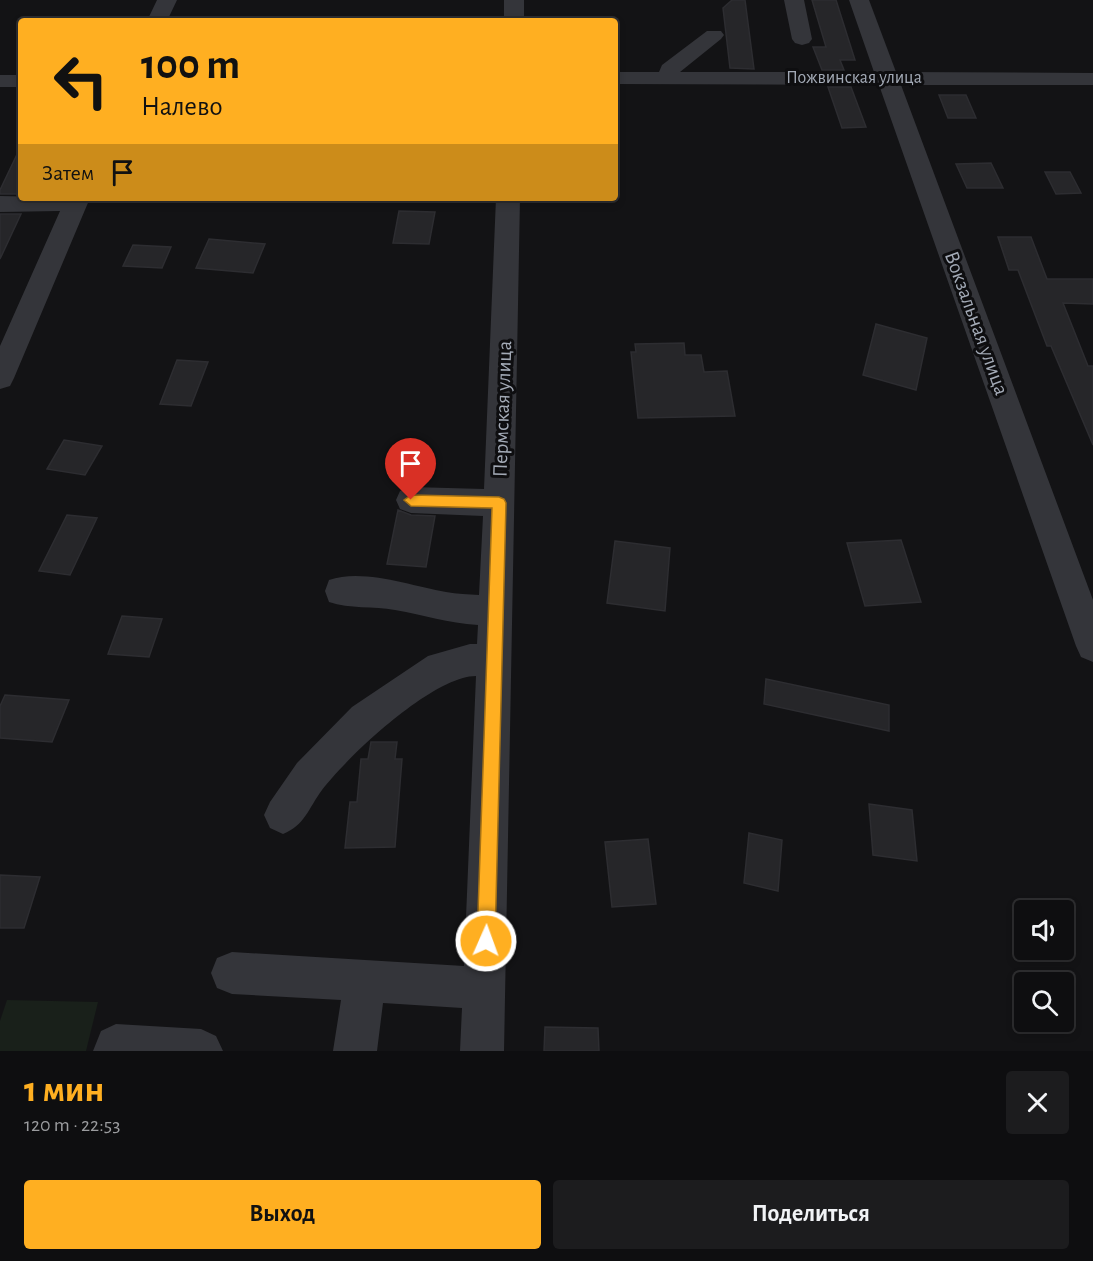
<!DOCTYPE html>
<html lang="ru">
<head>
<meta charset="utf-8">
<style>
	body { margin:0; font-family:"Alegreya Sans",sans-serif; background:#1c1c1e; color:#f1f3f6; height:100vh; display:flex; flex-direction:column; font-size:22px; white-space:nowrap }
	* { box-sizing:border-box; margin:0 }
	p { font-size:20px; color:#9b9c9f }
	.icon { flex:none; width:33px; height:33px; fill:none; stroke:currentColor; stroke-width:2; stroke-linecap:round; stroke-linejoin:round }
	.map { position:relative; height:1051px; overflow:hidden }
	.details { display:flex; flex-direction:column; background:#0e0e10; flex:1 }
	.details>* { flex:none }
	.hud { position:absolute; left:18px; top:18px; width:600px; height:183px; border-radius:6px; box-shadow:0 3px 9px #0003,0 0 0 2px #2e2e30; background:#ffaf21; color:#111; overflow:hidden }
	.buttons { position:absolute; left:1014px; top:900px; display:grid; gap:12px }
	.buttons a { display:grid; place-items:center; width:60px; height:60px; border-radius:6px; background:#0e0e10; box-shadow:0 3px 9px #0003,0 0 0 2px #2e2e30; font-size:30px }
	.pin { position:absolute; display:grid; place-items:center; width:51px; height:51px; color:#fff; margin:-62px -26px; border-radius:50% 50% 50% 0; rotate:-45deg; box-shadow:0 0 6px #0007 }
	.pin .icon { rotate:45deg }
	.me { position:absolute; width:66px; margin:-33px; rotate:2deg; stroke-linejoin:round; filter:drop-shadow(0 0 4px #0008) }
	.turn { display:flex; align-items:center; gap:21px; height:126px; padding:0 24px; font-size:27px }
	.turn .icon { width:78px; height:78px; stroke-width:2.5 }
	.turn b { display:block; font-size:42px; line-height:51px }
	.then { display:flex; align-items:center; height:57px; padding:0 24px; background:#0003; gap:12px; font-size:22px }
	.round { display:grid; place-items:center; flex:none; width:63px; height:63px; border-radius:6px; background:#1c1c1e }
	.headline { display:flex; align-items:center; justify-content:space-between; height:102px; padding:0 24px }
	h1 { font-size:36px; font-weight:700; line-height:45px; color:#ffaf21 }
	.primary-button { display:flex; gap:12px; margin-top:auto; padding:12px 24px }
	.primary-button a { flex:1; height:69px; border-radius:6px; background:#ffaf21; color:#111; font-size:24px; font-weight:700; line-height:69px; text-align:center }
	.primary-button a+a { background:#1c1c1e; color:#f1f3f6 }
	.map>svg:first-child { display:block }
	.green { fill:#19201a }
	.building { fill:#262629; stroke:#2d2d31; stroke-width:1.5 }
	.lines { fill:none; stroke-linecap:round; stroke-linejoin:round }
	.minor { fill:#34353a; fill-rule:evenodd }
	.route { fill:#ffaf21; stroke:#a67215; stroke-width:1.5 }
	.labels { text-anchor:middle; stroke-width:6; stroke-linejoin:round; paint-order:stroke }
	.far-street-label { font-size:18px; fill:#a3aab6; stroke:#0e0e10 }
	.street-label { font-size:21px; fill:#a3aab6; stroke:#0e0e10 }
</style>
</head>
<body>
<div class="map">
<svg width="1093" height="1051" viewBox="0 0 1093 1051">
	<rect width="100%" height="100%" fill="#131315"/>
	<path class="green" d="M7 1000 98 1002 86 1051H0V1021Z"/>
	<path class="building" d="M732 0H745L754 69 730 68 723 8Z
		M812 0H836L855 60H840L844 70H822L813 47H826Z
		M828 87H851L866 127 842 128Z
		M939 95H966L976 118H948Z
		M21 146V194H0V190Z
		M991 163 1003 188H967L956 164Z
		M1045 172H1070L1081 193 1056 194Z
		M399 211 435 212 429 244 393 243Z
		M0 214H21L0 259Z
		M998 237H1031L1047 279H1093V304L1063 303 1088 366H1093V445L1051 346H1047L1018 270H1009Z
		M209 239 265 244 253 273 196 268Z
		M133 245 171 247 162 268 123 266Z
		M876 324 927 338 916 390 863 375Z
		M684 343 685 355H701L704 372 727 371 735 416 638 418 631 352H636L635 344Z
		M177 360 208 362 191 406 160 404Z
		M64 440 102 446 85 475 47 469Z
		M398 510 411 515 435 516 426 567 387 564Z
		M67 515 97 518 70 575 39 571Z
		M901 540 921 602 865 606 847 543Z
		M615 541 670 548 665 611 607 603Z
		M122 616 162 619 149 657 108 654Z
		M766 679 889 705V731L764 704Z
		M5 695 69 700 52 742 0 738V706Z
		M371 742H397L395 759H402L395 847 345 848 350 802H357L361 759H368Z
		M869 804 912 810 917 861 873 855Z
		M749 833 782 840 778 891 744 883Z
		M648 839 656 904 612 907 605 842Z
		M0 875 40 877 24 928H0Z
		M545 1027 598 1028 599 1051H544Z"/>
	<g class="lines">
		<path class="minor" d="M157 0H177L167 21H147Z
			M504 0H524V21H504Z
			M784 0H804L812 39 809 43 802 45 795 43 792 39Z
			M849 0H869L896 72 1093 73V85H901L1093 600V662L1081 657 1076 646 879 85 615 84V72H659L662 65 707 31H721L724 35 721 39 680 72H874Z
			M0 75H21V87H0Z
			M0 196 90 198 14 378 10 386 0 389V346L60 211 0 212Z
			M496 198H520L504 1051H460L462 1008 383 1003 377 1051H333L341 1000 232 994 217 988 211 973 217 958 232 952 464 966 476 676C433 676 348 756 322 790 308 809 305 825 283 834L270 828 264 815 270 802 297 763 352 707 428 656 470 644H477L478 625C447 623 425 615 395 610 373 606 350 609 329 602L325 591 329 580C363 568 411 586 446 592 457 594 468 594 479 595L483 516 411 513 400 509 396 500 400 491 411 487 484 489Z
			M116 1024 201 1029 216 1036 223 1051H93L101 1031Z"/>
	</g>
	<path class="route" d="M411 495 499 497 504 499 506 503 495 941 493 948 486 950 480 948 477 941 492 508 411 506 404 500Z"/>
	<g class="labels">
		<g class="far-street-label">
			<text x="854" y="83">Пожвинская улица</text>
		</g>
		<g class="street-label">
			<text transform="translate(977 323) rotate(70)" y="7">Вокзальная улица</text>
			<text transform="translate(502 409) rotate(-88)" y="7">Пермская улица</text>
		</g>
	</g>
</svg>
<div class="buttons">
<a><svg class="icon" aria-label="sound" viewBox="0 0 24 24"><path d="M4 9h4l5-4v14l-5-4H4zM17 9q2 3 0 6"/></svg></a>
<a><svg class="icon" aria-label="search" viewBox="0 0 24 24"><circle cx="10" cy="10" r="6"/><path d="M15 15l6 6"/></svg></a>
</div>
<div class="pin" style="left:411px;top:500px;background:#d93025"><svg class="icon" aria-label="arrive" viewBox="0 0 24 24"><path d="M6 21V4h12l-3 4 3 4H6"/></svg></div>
<svg class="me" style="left:486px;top:941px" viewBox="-20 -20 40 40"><circle r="17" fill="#ffaf21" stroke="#fff" stroke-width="3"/><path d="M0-11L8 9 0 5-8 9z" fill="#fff"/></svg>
<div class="hud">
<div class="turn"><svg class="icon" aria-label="left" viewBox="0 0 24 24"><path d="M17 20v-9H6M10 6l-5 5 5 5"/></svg><div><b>100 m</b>Налево</div></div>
<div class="then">Затем<svg class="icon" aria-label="arrive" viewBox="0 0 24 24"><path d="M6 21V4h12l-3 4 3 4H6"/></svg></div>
</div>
</div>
<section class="details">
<div class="headline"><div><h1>1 мин</h1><p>120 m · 22:53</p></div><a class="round"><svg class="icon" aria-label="close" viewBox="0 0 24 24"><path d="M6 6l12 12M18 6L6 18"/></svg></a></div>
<div class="primary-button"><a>Выход</a><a>Поделиться</a></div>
</section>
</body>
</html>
